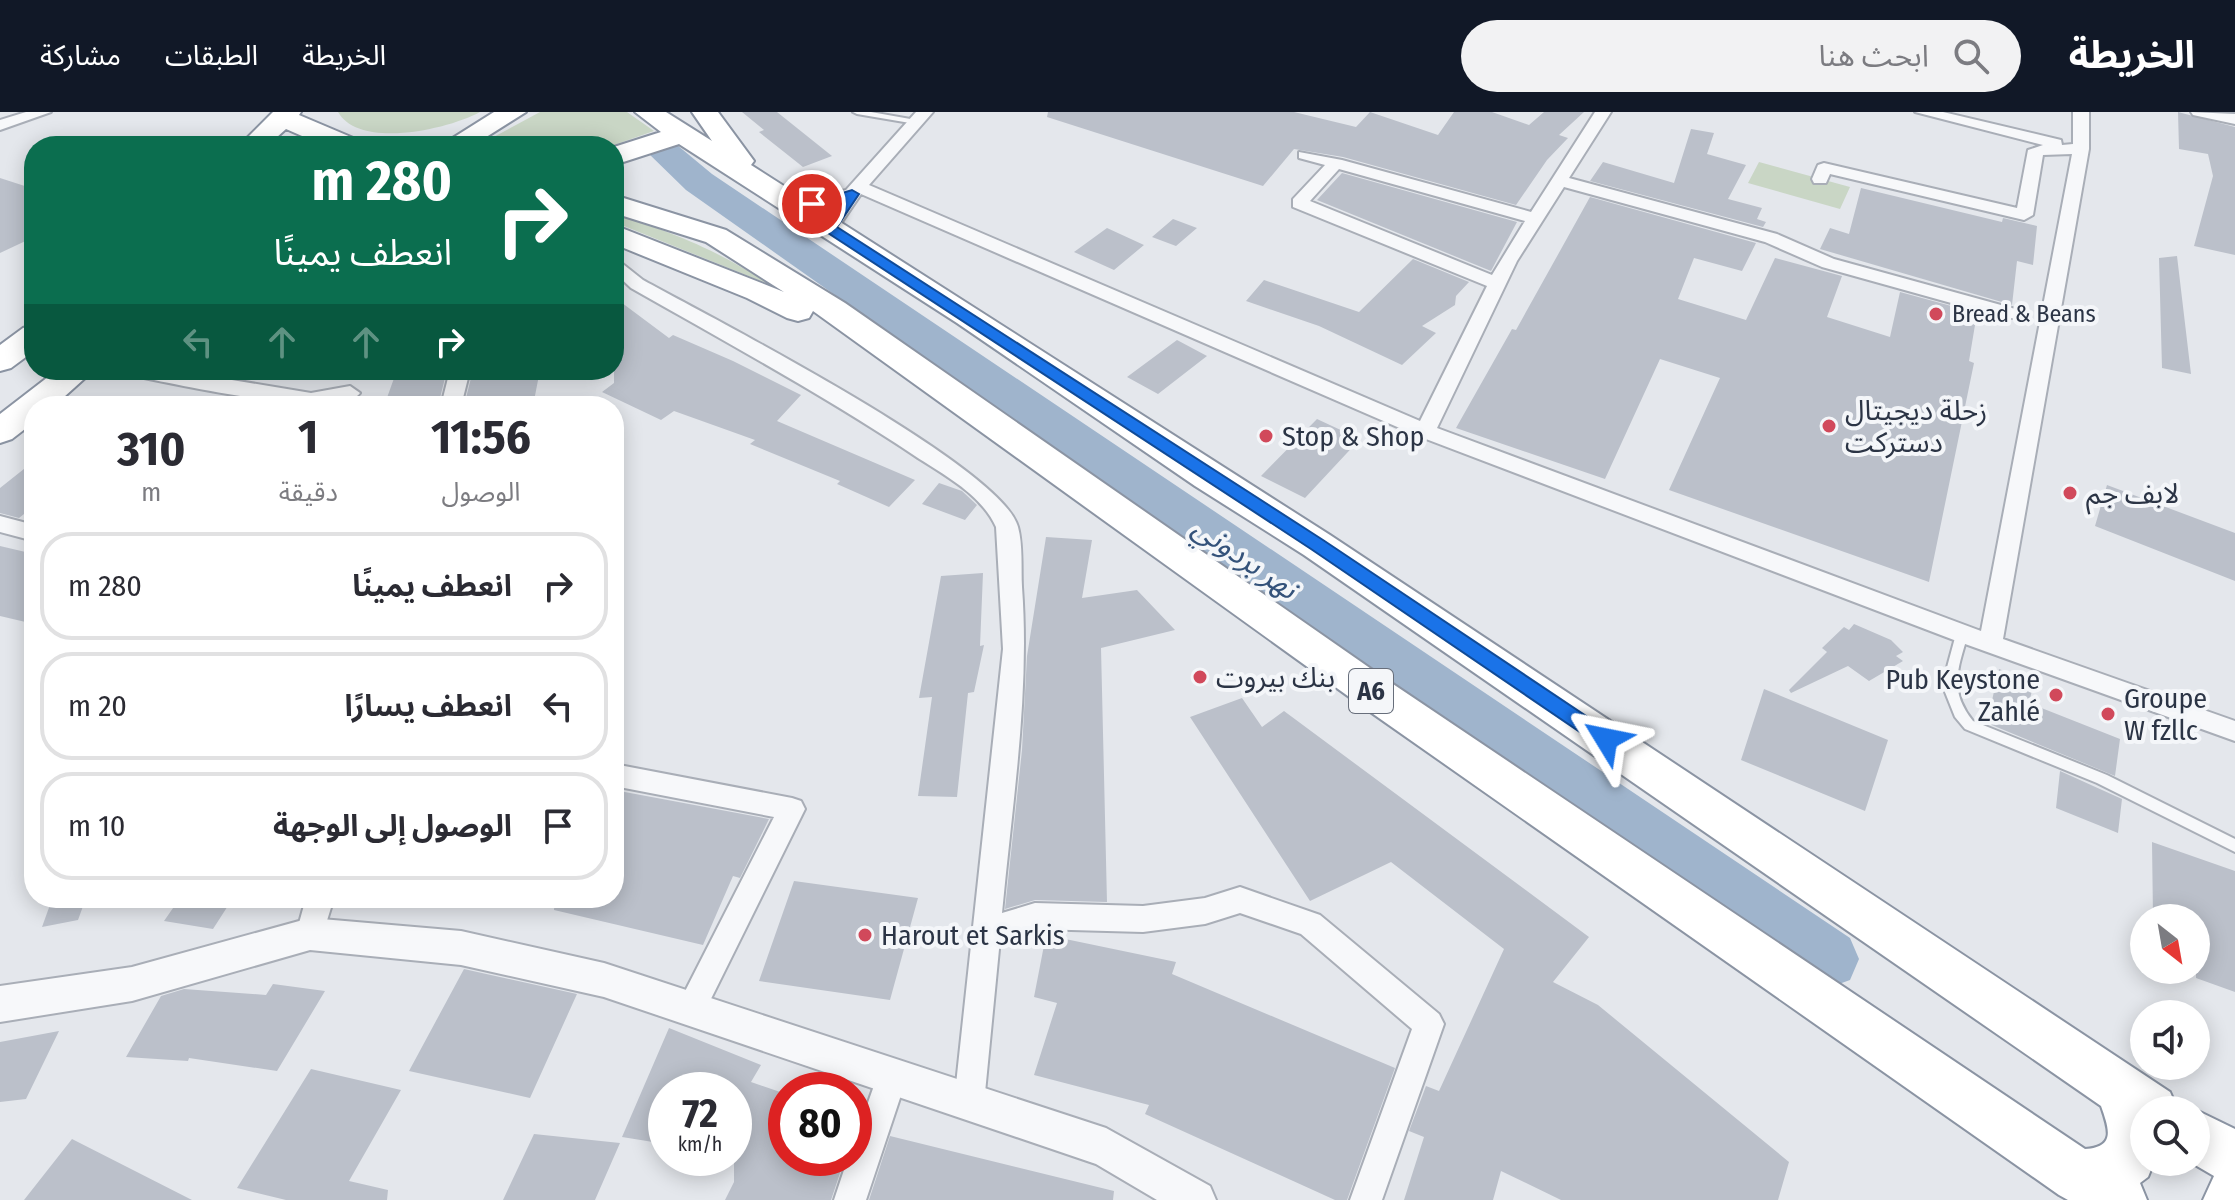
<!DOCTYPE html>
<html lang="ar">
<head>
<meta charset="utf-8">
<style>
	body { margin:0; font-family:"Fira Sans Condensed","Noto Sans Arabic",sans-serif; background:#f2f2f3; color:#2b2b33; direction:rtl; height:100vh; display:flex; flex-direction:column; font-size:30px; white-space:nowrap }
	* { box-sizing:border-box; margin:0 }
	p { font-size:26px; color:#7c7c81 }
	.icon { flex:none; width:44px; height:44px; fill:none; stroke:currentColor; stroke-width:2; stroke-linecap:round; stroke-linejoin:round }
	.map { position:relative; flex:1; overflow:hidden; direction:ltr }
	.panel { position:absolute; left:24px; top:284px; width:600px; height:512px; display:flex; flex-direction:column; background:#fff; border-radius:32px; box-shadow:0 4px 20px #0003; direction:rtl }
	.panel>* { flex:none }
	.guide { position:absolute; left:24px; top:24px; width:600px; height:244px; border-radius:32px; box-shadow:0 4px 20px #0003; direction:rtl; background:#0b6e4f; color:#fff; overflow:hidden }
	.needle { width:52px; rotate:149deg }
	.controls { position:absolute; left:2130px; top:792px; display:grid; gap:16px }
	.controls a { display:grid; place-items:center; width:80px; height:80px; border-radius:50%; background:#fff; box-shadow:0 4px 20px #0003; font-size:40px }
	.speed { position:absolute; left:648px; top:960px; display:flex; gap:16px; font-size:40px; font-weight:700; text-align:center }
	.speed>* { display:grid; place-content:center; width:104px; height:104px; border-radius:50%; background:#fff; box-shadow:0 4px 20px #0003; line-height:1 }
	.speed small { font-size:20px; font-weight:400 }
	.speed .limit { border:12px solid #d22; background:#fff; color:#111 }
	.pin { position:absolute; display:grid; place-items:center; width:68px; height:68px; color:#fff; margin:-34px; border:4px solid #fff; border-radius:50%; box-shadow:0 2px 8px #0007 }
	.me { position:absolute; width:88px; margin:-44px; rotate:305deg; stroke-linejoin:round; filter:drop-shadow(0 0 6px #0008) }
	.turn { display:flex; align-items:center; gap:28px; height:168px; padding:0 40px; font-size:36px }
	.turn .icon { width:104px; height:104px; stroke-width:2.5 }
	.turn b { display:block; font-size:56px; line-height:68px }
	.lanes { display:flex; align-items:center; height:76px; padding:0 40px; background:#0003; justify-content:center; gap:40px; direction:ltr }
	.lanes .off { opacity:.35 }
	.eta { display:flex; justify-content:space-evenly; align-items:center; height:136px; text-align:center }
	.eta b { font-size:48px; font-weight:700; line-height:56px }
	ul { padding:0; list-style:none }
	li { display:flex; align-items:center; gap:24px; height:108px; margin:0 16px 12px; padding:0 24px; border:4px solid #e1e1e2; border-radius:32px }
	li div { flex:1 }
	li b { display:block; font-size:30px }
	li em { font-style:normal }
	header { display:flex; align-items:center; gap:48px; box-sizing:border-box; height:112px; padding:0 40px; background:#111827; color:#fff }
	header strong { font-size:38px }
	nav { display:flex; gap:44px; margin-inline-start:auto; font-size:28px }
	.search { width:560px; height:72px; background:#f2f2f3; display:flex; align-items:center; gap:20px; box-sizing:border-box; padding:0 28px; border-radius:44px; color:#7c7c81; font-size:30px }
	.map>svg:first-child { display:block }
	.green { fill:#c9d6c5 }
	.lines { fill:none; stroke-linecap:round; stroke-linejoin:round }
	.river { fill:#9fb4cc; fill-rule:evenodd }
	.building { fill:#bbc0ca }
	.service-casing { stroke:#a9aeb7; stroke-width:4 }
	.minor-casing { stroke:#a9aeb7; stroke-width:4 }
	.tertiary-casing { stroke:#a9aeb7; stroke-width:4 }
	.trunk-casing { stroke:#8b94a3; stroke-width:4 }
	.service { fill:#f7f8fa; fill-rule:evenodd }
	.minor { fill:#f7f8fa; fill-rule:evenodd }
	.tertiary { fill:#f7f8fa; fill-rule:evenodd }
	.trunk { fill:#fff; fill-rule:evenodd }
	.route { fill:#1a73e8; stroke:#114b97; stroke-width:2 }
	.poi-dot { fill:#d1495b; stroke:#f4f6f9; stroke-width:3 }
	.labels { text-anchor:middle; stroke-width:8; stroke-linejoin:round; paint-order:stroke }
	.far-poi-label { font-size:24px; fill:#2b3445; stroke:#f4f6f9; text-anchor:start }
	.shield { fill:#f4f6f9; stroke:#676e7b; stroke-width:2 }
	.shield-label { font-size:26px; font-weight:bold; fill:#2b3445 }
	.poi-label { font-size:28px; fill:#2b3445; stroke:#f4f6f9; text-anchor:start }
	.water-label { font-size:30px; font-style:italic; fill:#34527a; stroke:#f4f6f9 }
</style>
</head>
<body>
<header>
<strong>الخريطة</strong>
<div class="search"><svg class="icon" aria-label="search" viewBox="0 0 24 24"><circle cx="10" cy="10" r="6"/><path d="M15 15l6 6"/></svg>ابحث هنا</div>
<nav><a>الخريطة</a><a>الطبقات</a><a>مشاركة</a></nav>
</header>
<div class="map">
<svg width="2235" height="1088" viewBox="0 0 2235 1088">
	<rect width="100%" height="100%" fill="#e4e7ec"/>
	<path class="green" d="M338 0H480C449 17 360 38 338 0Z
		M540 0H627L654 19 611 34H477Z
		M1759 50 1850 75 1840 97 1748 71Z
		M614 102C678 122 714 137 771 173L614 110Z"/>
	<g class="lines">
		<path class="river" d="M665 29 677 33 712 62 1850 826 1859 847 1850 868 1828 876 1806 868 686 78 647 40 653 33Z"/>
	</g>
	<path class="building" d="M742 0H777L832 44 803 55 759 20 764 18Z
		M1048 0H1294L1356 15 1370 0 1438 23 1454 0H1492L1529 13 1544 0H1584L1559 23 1568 26 1547 48 1516 93 1343 45 1294 37 1263 74 1047 5Z
		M2178 0 2235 15V143L2194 134 2213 64 2208 42 2179 37Z
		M1691 17 1714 21 1707 42 1746 53 1728 87 1762 96 1757 107 1766 110 1763 115 1590 69 1603 50 1674 71Z
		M1342 61 1517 110 1491 159 1317 88Z
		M0 66 34 77V125L0 141Z
		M1861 76 2002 110 2003 106 2037 114 2033 153 2017 149 2012 193 1820 137 1830 116 1849 122Z
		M1590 85 1756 131 1742 159 1694 146 1678 187 1746 208 1775 146 1842 164 1827 205 1890 225 1900 180 1977 201 1969 249 1974 251 1929 470 1669 378 1720 266 1660 247 1605 367 1456 316 1512 217 1516 218Z
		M1173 107 1197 116 1176 134 1152 125Z
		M1107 116 1144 133 1114 158 1074 140Z
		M2177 144 2191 262 2162 256 2159 146Z
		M1413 147 1469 170 1456 184 1455 193 1422 214 1436 221 1402 253 1319 214 1246 189 1264 168 1359 200Z
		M614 185 669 226 673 223 733 249 801 283 777 309 915 368 889 395 837 372 840 369 750 332 755 328 674 299 661 308 602 280 614 271Z
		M1177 228 1207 244 1158 282 1127 265Z
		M397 258H447L438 294H384Z
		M473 258H540L533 294H464Z
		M1317 307 1360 327 1305 386 1261 364Z
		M34 349V394L19 406 0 401V376Z
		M939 371 962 379 977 393 965 408 922 392Z
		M2107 373 2235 421V469L2095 414Z
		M1046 425 1092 428 1082 486 1137 478 1175 518 1101 536 1107 790 1035 788 1005 797 1022 638 1027 544Z
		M0 434 34 442V512L0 504Z
		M983 461 980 534 984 533 974 580 968 581 957 685 918 684 932 585 919 586 941 464Z
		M1854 512 1891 528 1903 540 1896 544 1903 549 1869 569 1848 554 1791 581 1789 578 1827 540 1822 536 1844 515 1849 518Z
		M1999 557 2034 570 2029 591 2120 627 2115 664 1987 611Z
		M1764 577 1888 628 1865 699 1741 648Z
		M1242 586 1262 615 1284 599 1589 825 1553 870 1598 893 1789 1050 1778 1088H1561L1501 1059 1493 1088H1404L1424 1025 1409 1019 1426 974 1439 979 1504 837 1391 750 1310 789 1190 605Z
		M2060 659 2122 687 2118 721 2056 696Z
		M614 678 769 707 740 766 733 764 703 833 554 798 555 786H614Z
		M2152 730 2235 759V880L2196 866V806H2153Z
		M794 769 918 786 890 888 759 869Z
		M73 786H86L78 808 42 815 51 790Z
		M180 786H233L213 817 164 809Z
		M1046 823 1176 850 1172 862 1395 956 1347 1088H1335L1145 1002 1149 993 1034 963 1057 891 1034 885Z
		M464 857 577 882 530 986 409 959Z
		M273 872 325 879 277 959 189 946 188 949 126 945 161 884 184 877 266 883Z
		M669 916 761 953 751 970 786 982V1046H845L831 1088H725L734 1070V978H666V1006L653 1030 622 1025Z
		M59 919 26 987 0 990V930Z
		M311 957 401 978 349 1069 388 1078 387 1088H286L237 1076Z
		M534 1022 620 1031 595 1088H503Z
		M890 1024 1114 1079 1113 1088H869Z
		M72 1027 192 1088H24Z"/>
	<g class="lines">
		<g class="service-casing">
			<path id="service" d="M853 0H871L916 8 920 10 916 12 857 2Z
				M1962 517 1966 519 1968 522C1958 557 1948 578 1973 609L2107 663 2235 727V740L2097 671 1965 617 1955 605 1945 580 1946 559 1956 522 1958 519Z"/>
		</g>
		<g class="minor-casing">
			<path id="minor" d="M26 0H51L0 18V8Z
				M916 0H933L869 73 1420 309 1487 174 1293 95V87L1325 53 1299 46V40L1342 48 1531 100 1595 0H1611L1569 66 1777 122 1834 147 2019 198V206H2005L1822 155 1765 130 1564 75 1517 149 1437 316 1981 519 2072 42 2043 43 2033 103 2024 108 1830 62 1826 71H1814L1812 67 1818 53 1824 51 2017 96 2028 38 2043 33 1915 0H1943L2061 28 2062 33 2073 32V0H2089V37L2003 527 2235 609V629L1954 528 1418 324 861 82 835 120H823L820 116 837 91 792 100V92L846 78ZM1339 57 1525 109 1492 163 1310 89Z
				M2191 0 2235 2V12L2193 3Z
				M614 145 643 168C710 205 1002 354 1018 415 1023 433 1021 456 1022 475 1030 583 1012 693 1002 801L1035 791 1143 794 1205 786 1240 775 1320 803 1439 902 1444 912 1382 1088H1350L1412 917 1301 822 1240 801 1205 812 1143 820 1035 817 1000 827 984 991 980 1002 969 1006 958 1002 954 991 1003 537 996 415C981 382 944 363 915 344 823 283 726 230 631 176L614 160Z
				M124 258H172L311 281 350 274 360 281C338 310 172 271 134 264Z
				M450 258H470L461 294H441Z
				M0 404 34 413V429L0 420Z
				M614 652 792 686 801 689 805 697 701 907 691 911 681 907 676 897 774 705 614 674Z
				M306 786H334L320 831 310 835 300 831 296 822Z
				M892 950 903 954 907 965 866 1088H834L848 1046H854V1030L881 954Z"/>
		</g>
		<g class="tertiary-casing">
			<path id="tertiary" d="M310 806 461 819 604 851 1106 1016 1210 1074 1216 1088H1157L1096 1052 604 885 461 853 310 838 132 889 0 910V874L132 855Z"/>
		</g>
		<g class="trunk-casing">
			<path id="trunk" d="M273 0H301L299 3 358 28 361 34H325L286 17 267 34H239Z
				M494 0H526L472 34H440Z
				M635 0H666L712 29 692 0H718L754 49 751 53 1330 423 2170 980 2178 998H2144V1050H2154L2148 1065 2140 1071 2147 1088H2068L2059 1083 1359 592 813 199 809 206 798 209 787 206 747 186 614 132V113L784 180 706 130 614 101V83L726 118 845 191 1387 568 2085 1037C2116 1035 2109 1017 2101 994L1304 443 1195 374 957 211 679 32 614 53V35L661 20Z
				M34 213V239L11 256 0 259V233L23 216Z
				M57 258H94L54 294H34V310L12 327 0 331V302Z
				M2196 998 2235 1017V1088H2203L2214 1064 2190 1050H2196Z"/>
		</g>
		<use href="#service" class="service"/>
		<use href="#minor" class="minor"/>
		<use href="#tertiary" class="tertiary"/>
		<use href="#trunk" class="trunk"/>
	</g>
	<path class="route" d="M852 78 859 82 837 115 1323 428 1613 622 1616 627 1613 633H1599L1311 437 825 119 823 116 841 88 812 96 806 92Z"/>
	<g class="poi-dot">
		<circle cx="1936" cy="202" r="8"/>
		<circle cx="1829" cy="314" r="8"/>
		<circle cx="1266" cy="324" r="8"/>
		<circle cx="2070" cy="381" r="8"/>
		<circle cx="1200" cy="565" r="8"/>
		<circle cx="2056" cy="583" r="8"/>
		<circle cx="2108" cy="602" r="8"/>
		<circle cx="865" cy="823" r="8"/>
	</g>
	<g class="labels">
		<g class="far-poi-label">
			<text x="1952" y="210">Bread &amp; Beans</text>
		</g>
		<rect class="shield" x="1349" y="557" width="44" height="44" rx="6"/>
		<g class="shield-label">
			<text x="1371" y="588">A6</text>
		</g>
		<g class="poi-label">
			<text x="1845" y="308">زحلة ديجيتال<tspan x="1845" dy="32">دستركت</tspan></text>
			<text x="1282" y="334">Stop &amp; Shop</text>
			<text x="2086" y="391">لابف جم</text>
			<text x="1216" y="575">بنك بيروت</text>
			<text x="2040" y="577" text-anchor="end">Pub Keystone<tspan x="2040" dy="32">Zahlé</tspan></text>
			<text x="2124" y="596">Groupe<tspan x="2124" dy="32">W fzllc</tspan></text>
			<text x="881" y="833">Harout et Sarkis</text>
		</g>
		<g class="water-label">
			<text transform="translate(1245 446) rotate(35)" y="10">نهر بردوني</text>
		</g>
	</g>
</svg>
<div class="controls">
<a><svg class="needle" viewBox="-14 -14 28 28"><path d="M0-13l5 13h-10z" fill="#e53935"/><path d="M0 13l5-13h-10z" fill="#7c7c81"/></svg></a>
<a><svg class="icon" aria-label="sound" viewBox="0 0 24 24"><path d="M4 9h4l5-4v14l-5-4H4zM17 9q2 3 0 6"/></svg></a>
<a><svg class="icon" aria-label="search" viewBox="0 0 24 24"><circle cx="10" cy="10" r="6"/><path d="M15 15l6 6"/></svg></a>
</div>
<div class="speed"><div>72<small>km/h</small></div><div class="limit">80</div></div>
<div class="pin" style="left:812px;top:92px;background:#d93025"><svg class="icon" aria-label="arrive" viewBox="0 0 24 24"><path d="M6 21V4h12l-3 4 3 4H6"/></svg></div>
<svg class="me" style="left:1606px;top:627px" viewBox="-20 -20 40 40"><path d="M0-17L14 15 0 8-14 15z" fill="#1a73e8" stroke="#fff" stroke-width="4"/></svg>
<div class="guide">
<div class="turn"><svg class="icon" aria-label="right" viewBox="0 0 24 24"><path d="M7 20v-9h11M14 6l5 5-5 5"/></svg><div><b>280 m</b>انعطف يمينًا</div></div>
<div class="lanes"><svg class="icon off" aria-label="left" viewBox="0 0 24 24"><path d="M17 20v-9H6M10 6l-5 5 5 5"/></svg><svg class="icon off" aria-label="ahead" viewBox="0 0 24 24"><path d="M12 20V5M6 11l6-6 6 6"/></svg><svg class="icon off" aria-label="ahead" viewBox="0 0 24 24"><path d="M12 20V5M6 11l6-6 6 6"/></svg><svg class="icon" aria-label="right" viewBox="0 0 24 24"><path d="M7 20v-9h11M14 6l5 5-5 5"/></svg></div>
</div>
<section class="panel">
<div class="eta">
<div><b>11:56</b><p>الوصول</p></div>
<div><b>1</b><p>دقيقة</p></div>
<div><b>310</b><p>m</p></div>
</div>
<ul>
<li><svg class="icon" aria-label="right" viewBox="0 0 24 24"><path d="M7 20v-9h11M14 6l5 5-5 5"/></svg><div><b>انعطف يمينًا</b></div><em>280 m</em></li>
<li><svg class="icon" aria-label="left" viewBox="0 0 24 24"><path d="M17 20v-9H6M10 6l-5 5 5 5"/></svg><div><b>انعطف يسارًا</b></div><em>20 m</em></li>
<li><svg class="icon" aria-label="arrive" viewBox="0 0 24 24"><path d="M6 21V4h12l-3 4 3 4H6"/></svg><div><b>الوصول إلى الوجهة</b></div><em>10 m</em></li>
</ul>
</section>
</div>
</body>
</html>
